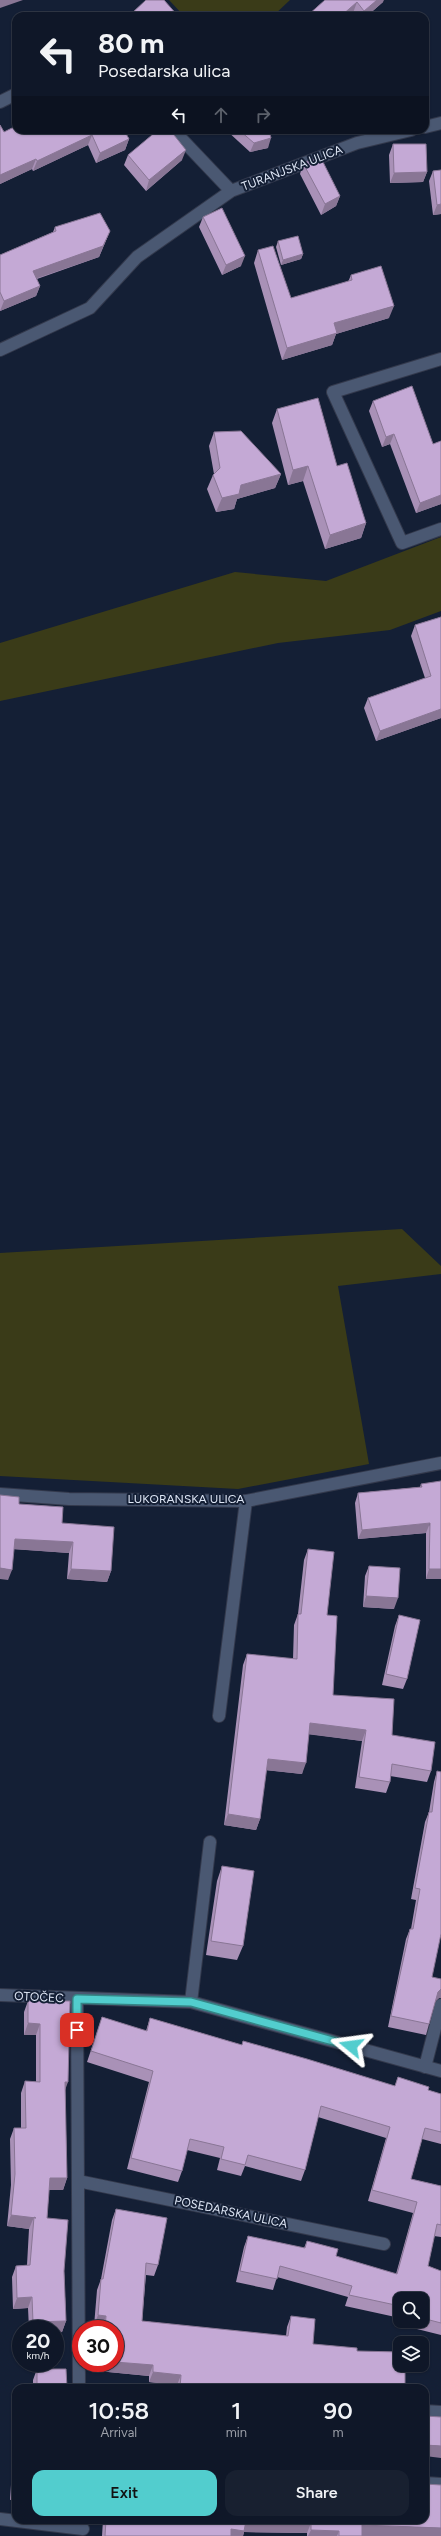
<!DOCTYPE html>
<html lang="en">
<head>
<meta charset="utf-8">
<style>
	body { margin:0; font-family:Figtree,sans-serif; background:#182030; color:#f1f3f6; height:100vh; display:flex; flex-direction:column; font-size:15px; white-space:nowrap }
	* { box-sizing:border-box; margin:0 }
	p { font-size:13px; color:#9b9fa8 }
	.icon { flex:none; width:22px; height:22px; fill:none; stroke:currentColor; stroke-width:2; stroke-linecap:round; stroke-linejoin:round }
	.map { position:relative; flex:1; overflow:hidden }
	.sheet { position:absolute; left:12px; top:2384px; width:417px; height:140px; display:flex; flex-direction:column; background:#0f1728; border-radius:12px; box-shadow:0 1px 3px #0004,0 0 0 1px #2f3645 }
	.sheet>* { flex:none }
	.banner { position:absolute; left:12px; top:12px; width:417px; height:122px; border-radius:12px; box-shadow:0 1px 3px #0004,0 0 0 1px #2f3645; background:#0f1728; color:#f1f3f6; overflow:hidden }
	.controls { position:absolute; left:393px; top:2292px; display:grid; gap:8px }
	.controls a { display:grid; place-items:center; width:36px; height:36px; border-radius:8px; background:#0f1728; box-shadow:0 1px 3px #0004,0 0 0 1px #2f3645; font-size:20px }
	.speed { position:absolute; left:12px; top:2320px; display:flex; gap:8px; font-size:20px; font-weight:700; text-align:center }
	.speed>* { display:grid; place-content:center; width:52px; height:52px; border-radius:50%; background:#0f1728; box-shadow:0 1px 3px #0004,0 0 0 1px #2f3645; line-height:1 }
	.speed small { font-size:10px; font-weight:400 }
	.speed .limit { border:6px solid #d22; background:#fff; color:#111 }
	.pin { position:absolute; display:grid; place-items:center; width:34px; height:34px; color:#fff; margin:-17px; border-radius:8px; box-shadow:0 2px 6px #0006 }
	.me { position:absolute; width:44px; margin:-22px; rotate:286deg; stroke-linejoin:round; filter:drop-shadow(0 0 3px #0008) }
	.turn { display:flex; align-items:center; gap:14px; height:84px; padding:0 20px; font-size:18px }
	.turn .icon { width:52px; height:52px; stroke-width:2.5 }
	.turn b { display:block; font-size:28px; line-height:34px }
	.lanes { display:flex; align-items:center; height:38px; padding:0 20px; background:#0003; justify-content:center; gap:20px; direction:ltr }
	.lanes .off { opacity:.35 }
	.eta { display:flex; justify-content:space-evenly; align-items:center; height:68px; text-align:center }
	.eta b { font-size:24px; font-weight:600; line-height:28px }
	.action { display:flex; gap:8px; margin-top:auto; padding:8px 20px }
	.action a { flex:1; height:46px; border-radius:12px; background:#52cdce; color:#111; font-size:16px; font-weight:600; line-height:46px; text-align:center }
	.action a+a { background:#182030; color:#f1f3f6 }
	.map>svg:first-child { display:block }
	.green { fill:#3a3b18 }
	.lines { fill:none; stroke-linecap:round; stroke-linejoin:round }
	.minor-casing { stroke:#33394c; stroke-width:14 }
	.minor { stroke:#4a5872; stroke-width:12 }
	.wall { fill:#a991b7 }
	.shaded-wall { fill:#897695 }
	.building { fill:#c4a9d5; stroke:#897695 }
	.route-casing { stroke:#358586; stroke-width:10 }
	.route { stroke:#52cdce; stroke-width:7 }
	.labels { text-anchor:middle; stroke-width:4; stroke-linejoin:round; paint-order:stroke }
	.street-label { font-size:12px; fill:#dfe7f6; stroke:#141f35 }
</style>
</head>
<body>
<div class="map">
<svg width="441" height="2536" viewBox="0 0 441 2536">
	<rect width="100%" height="100%" fill="#141f35"/>
	<path class="green" d="M169 0H290L273 16H184Z
		M441 537V611L390 630 278 643 0 701V643L235 572 326 581Z
		M402 1229 441 1266V1274L338 1286 369 1464 238 1489 0 1476V1253Z"/>
	<g class="lines">
		<g class="minor-casing">
			<path id="minor" d="M0 102 16 94
				M425 127 441 123
				M173 130 231 191 357 143 411 130
				M0 350 90 308 137 257 231 191
				M441 359 333 392 402 543 441 529
				M0 1494 69 1499 246 1501 441 1463
				M219 1716 246 1501
				M0 1995 191 2002 441 2071
				M77 1999 79 2388
				M191 2002 210 1842
				M425 2067 441 2005
				M78 2181 384 2244
				M425 2411 441 2412
				M425 2483 441 2484
				M0 2519 83 2529"/>
		</g>
		<use href="#minor" class="minor"/>
	</g>
	<path class="wall" d="M325 0 383 2 367 16H356L353 13 349 16H307Z
		M0 125 4 132 124 130 129 139 125 150 96 163 88 145 33 171 32 169 0 184Z
		M226 130H269L268 148 250 152Z
		M393 144 427 172 423 182 390 183 389 155Z
		M128 155 182 160 146 191 124 165Z
		M303 163 340 196 336 206 321 215 300 174Z
		M441 170V214L433 215 429 181 433 171Z
		M203 217 241 266 222 275 199 227Z
		M55 227 110 231 99 257 37 279 40 286 36 296 0 311V255L53 232Z
		M278 241 303 254 301 259 281 265 276 247Z
		M258 250 291 298 348 282 351 275 389 318 336 334 332 345 282 360 254 263Z
		M373 401 433 444 441 441V504L416 513 390 444 382 447 369 411Z
		M277 409 337 466 366 523 361 538 325 549 303 481 288 485 272 423Z
		M214 432 281 474 275 488 237 499 234 509 216 512 207 489 213 475 214 474 209 446Z
		M441 617V718L376 741 364 708 368 698 425 678 411 636 415 625Z
		M421 1484 441 1579H426V1533L358 1539 355 1503 358 1493 420 1487Z
		M19 1504 62 1523 111 1571 107 1582 67 1579 69 1553 14 1549 8 1580Z
		M308 1549 327 1615 333 1695 392 1735 431 1771 427 1782 390 1776V1782L386 1793 355 1788 362 1741 309 1734 302 1774 266 1770 260 1819 256 1830 224 1825 243 1665 247 1654 293 1659 294 1625 298 1614 304 1560Z
		M369 1566 394 1609 363 1607 365 1576Z
		M399 1615 407 1679 403 1689 382 1685 395 1626Z
		M437 1771 432 1977 439 1998 435 2001 429 2024 426 2035 388 2027 406 1939 410 1929H411L416 1900 411 1899 425 1822 429 1812 434 1782Z
		M222 1866 243 1946 237 1960 206 1955 217 1881Z
		M28 2001H70L65 2091 67 2178 63 2190H49L47 2218 64 2271 66 2321 62 2332 55 2333V2329H29L28 2308 13 2309 12 2277 16 2266 27 2265 29 2229 7 2226 11 2185 10 2139 14 2128H21V2093L25 2081 36 2082V2035H24V2012Z
		M102 2017 146 2031 150 2018 242 2045 395 2086 398 2077 428 2090 441 2094V2144L422 2139 411 2179 441 2186V2237L434 2236 428 2266 441 2271V2335L401 2325 402 2321H422V2299H400V2318L345 2306 348 2297 277 2277 273 2290 236 2282 244 2247 248 2236 304 2248 307 2241 336 2256 396 2274 413 2213 368 2201 386 2138 318 2117 305 2170 301 2181 245 2166 241 2176 217 2170 220 2158 187 2150 182 2171 178 2182 127 2169 149 2082 87 2062Z
		M116 2209 158 2265 154 2276 146 2275 142 2321 286 2336 287 2327 291 2316 313 2344 357 2351 405 2388H177V2385L149 2382V2376L98 2371 99 2363H115V2329H102V2327L94 2326 97 2290 101 2279 112 2220Z
		M37 2369 67 2388H33V2380Z
		M16 2409V2500H10Z
		M103 2520H425L362 2536H307V2533L244 2532 243 2536H102Z"/>
	<path class="shaded-wall" d="M0 0H23L0 8Z
		M377 0H384L383 2 367 16H363L364 11Z
		M357 2 353 13 349 16H341Z
		M92 135 88 145 33 171 37 161Z
		M271 138 268 148 250 152 254 143Z
		M129 139 125 150 96 163 100 153Z
		M186 150 182 160 146 191 149 180Z
		M36 159 32 169 0 184V175Z
		M427 172 423 182 390 183 394 173Z
		M340 196 336 206 321 215 325 204Z
		M441 204V214L433 215 437 205Z
		M110 231 99 257 29 281 33 271Z
		M303 254 301 259 281 265 283 260Z
		M245 256 241 266 222 275 226 265Z
		M40 286 36 296 0 311 4 301Z
		M394 306 389 318 336 334 332 345 282 360 287 348 334 323Z
		M394 434 390 444 382 447 386 437Z
		M308 466 303 481 288 485 293 470Z
		M281 474 275 488 237 499 234 509 216 512 222 498 241 485Z
		M441 495V504L416 513 420 503Z
		M366 523 361 538 325 549 330 535Z
		M441 709V718L376 741 380 731Z
		M430 1523 426 1533 358 1539 362 1530Z
		M15 1539 73 1542 69 1553 11 1549Z
		M0 1568 12 1570 8 1580 0 1579Z
		M71 1569 111 1571 107 1582 67 1579Z
		M429 1569H441V1579H426Z
		M366 1596 398 1598 394 1609 363 1607Z
		M310 1723 366 1730 362 1741 306 1734Z
		M268 1759 306 1763 302 1774 264 1770Z
		M228 1814 260 1819 256 1830 224 1825Z
		M441 1989V1998H439L434 2003 438 1992Z
		M28 2023 40 2024 36 2035H24Z
		M65 2082H68L64 2093Z
		M50 2178H67L63 2190H46Z
		M11 2215 34 2217 29 2229 7 2226Z
		M32 2297 28 2308 13 2309 17 2298Z
		M98 2315 106 2316 102 2327 94 2326Z
		M66 2321 62 2332 55 2333V2329H31L33 2322Z
		M115 2362 153 2365 149 2376 98 2371 101 2363H115Z
		M153 2372 181 2375 177 2385 149 2382Z
		M425 2445 441 2446V2458L425 2456Z
		M14 2490H16V2500H10Z
		M246 2521 311 2523 307 2533 244 2532 243 2536H229L231 2529Z
		M362 2525 441 2528V2536H358Z
		M311 2530 339 2531 337 2536H308Z"/>
	<path class="building" d="M146 0H164L178 16H132V13Z
		M325 0H377L364 11 357 2 341 16H307Z
		M56 14 59 16H52Z
		M0 125 4 132 16 126V130H124L129 139 100 153 92 135 37 161 36 159 0 175Z
		M158 130H170L186 150 149 180 128 155Z
		M239 130H269L271 138 254 143Z
		M393 144H426L427 172 394 173Z
		M320 156 340 196 325 204 303 163Z
		M441 170V204L437 205 433 171Z
		M222 208 245 256 226 265 203 217Z
		M100 213 110 231 103 246 33 271 40 286 4 301 0 292V255L56 231 55 227Z
		M298 236 303 254 283 260 278 241Z
		M273 246 291 298 352 280 351 275 381 266 394 306 334 323 337 333 287 348 258 250Z
		M412 386 433 444 441 441V495L420 503 394 434 386 437 373 401Z
		M318 398 337 466 347 463 366 523 330 535 308 466 293 470 277 409Z
		M241 431 281 474 241 485 239 494 222 498 213 475 220 468 214 432Z
		M441 617V709L380 731 368 698 431 676 415 625Z
		M441 1481V1569H429L430 1523 362 1530 358 1493 422 1487 421 1484Z
		M0 1495 19 1497V1504L63 1507 62 1523 114 1527 111 1571 71 1569 73 1542 15 1539 12 1570 0 1568Z
		M308 1549 334 1552 327 1615 337 1616 333 1695 394 1699 392 1735 435 1742 431 1771 392 1764 390 1782 359 1777 366 1730 310 1723 306 1763 268 1759 260 1819 228 1814 247 1654 297 1659 298 1614H301Z
		M369 1566 400 1568 398 1598 366 1596Z
		M399 1615 420 1620 407 1679 386 1674Z
		M437 1771 441 1772V1934L432 1977 441 1979V1989L438 1992 429 2024 391 2016 410 1929H413L420 1889 415 1888 429 1812H432Z
		M222 1866 254 1871 243 1946 211 1941Z
		M28 2001H70L68 2082H65L67 2178H50L47 2218 68 2220 64 2271 66 2321 33 2322 32 2297 17 2298 16 2266 30 2265 34 2217 36 2218 11 2215 15 2174 14 2128H26L25 2081 40 2082V2024L28 2023Z
		M102 2017 147 2031 150 2018 242 2045 243 2041 307 2059 395 2086 398 2077 429 2087 428 2090 441 2094V2132L425 2128 411 2179 441 2186V2225L437 2224 428 2266 441 2271V2323L422 2318V2299H400V2306L349 2295 352 2286 280 2266 277 2279 240 2271 248 2236 305 2248 307 2241 338 2249 336 2256 397 2274 417 2202 372 2190 390 2127 321 2106 305 2170 248 2155 245 2165 221 2159 224 2147 190 2139 182 2171 131 2158 153 2071 91 2051Z
		M116 2209 167 2218 158 2265 146 2263 142 2321 288 2336 291 2316 315 2319 313 2344 357 2348V2351L400 2352V2365H405V2388H180L181 2375 153 2372V2365L115 2362V2329H105L106 2316 98 2315 101 2279H103Z
		M37 2369H66L67 2388H37Z
		M425 2416 441 2417V2446L425 2445Z
		M16 2451V2490H14Z
		M425 2484 441 2485V2528L362 2525V2536H339V2531L311 2530V2523L246 2521 244 2531 231 2529V2536H105L106 2520H425Z"/>
	<g class="lines">
		<g class="route-casing">
			<path id="route" d="M77 2030V1999L191 2002 351 2046"/>
		</g>
		<use href="#route" class="route"/>
	</g>
	<g class="labels">
		<g class="street-label">
			<text transform="translate(292 168) rotate(-21)" y="4">TURANJSKA ULICA</text>
			<text x="186" y="1503">LUKORANSKA ULICA</text>
			<text transform="translate(39 1997) rotate(3)" y="4">OTOČEC</text>
			<text transform="translate(231 2212) rotate(12)" y="4">POSEDARSKA ULICA</text>
		</g>
	</g>
</svg>
<div class="controls">
<a><svg class="icon" aria-label="search" viewBox="0 0 24 24"><circle cx="10" cy="10" r="6"/><path d="M15 15l6 6"/></svg></a>
<a><svg class="icon" aria-label="layers" viewBox="0 0 24 24"><path d="M12 4l9 5-9 5-9-5zM3 14l9 5 9-5"/></svg></a>
</div>
<div class="speed"><div>20<small>km/h</small></div><div class="limit">30</div></div>
<div class="pin" style="left:77px;top:2030px;background:#d93025"><svg class="icon" aria-label="arrive" viewBox="0 0 24 24"><path d="M6 21V4h12l-3 4 3 4H6"/></svg></div>
<svg class="me" style="left:351px;top:2046px" viewBox="-20 -20 40 40"><path d="M0-17L14 15 0 8-14 15z" fill="#52cdce" stroke="#fff" stroke-width="4"/></svg>
<div class="banner">
<div class="turn"><svg class="icon" aria-label="left" viewBox="0 0 24 24"><path d="M17 20v-9H6M10 6l-5 5 5 5"/></svg><div><b>80 m</b>Posedarska ulica</div></div>
<div class="lanes"><svg class="icon" aria-label="left" viewBox="0 0 24 24"><path d="M17 20v-9H6M10 6l-5 5 5 5"/></svg><svg class="icon off" aria-label="ahead" viewBox="0 0 24 24"><path d="M12 20V5M6 11l6-6 6 6"/></svg><svg class="icon off" aria-label="right" viewBox="0 0 24 24"><path d="M7 20v-9h11M14 6l5 5-5 5"/></svg></div>
</div>
<section class="sheet">
<div class="eta">
<div><b>10:58</b><p>Arrival</p></div>
<div><b>1</b><p>min</p></div>
<div><b>90</b><p>m</p></div>
</div>
<div class="action"><a>Exit</a><a>Share</a></div>
</section>
</div>
</body>
</html>
